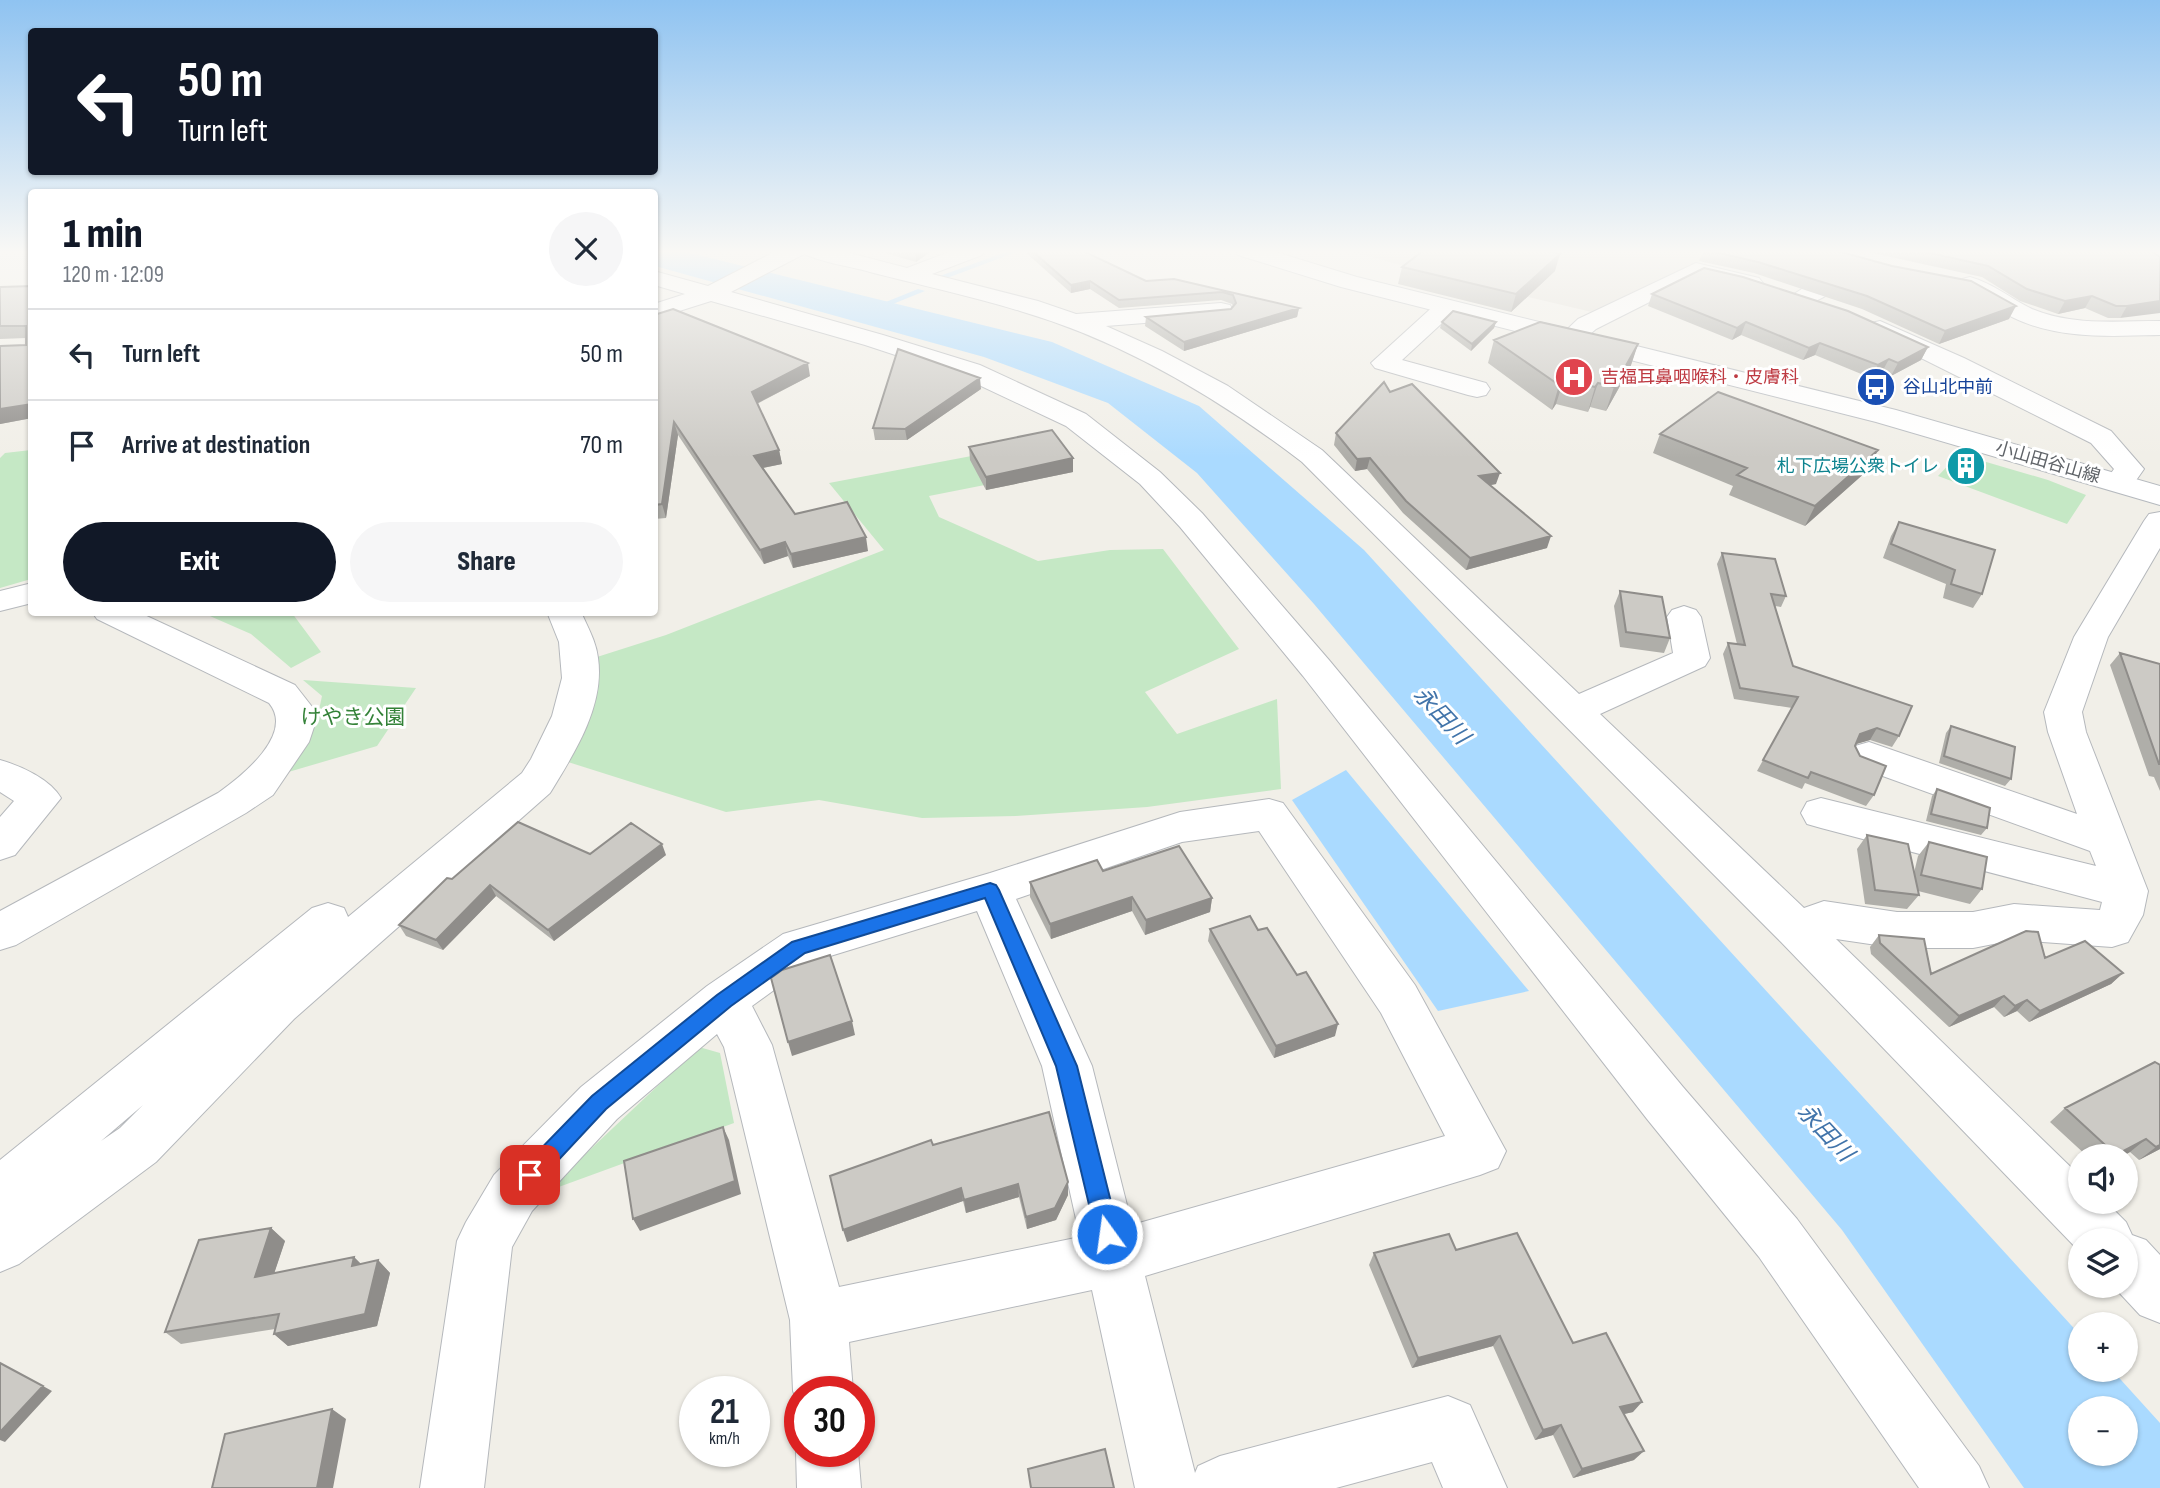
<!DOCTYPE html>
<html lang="en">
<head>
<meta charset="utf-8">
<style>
	body { margin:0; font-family:"Sofia Sans Condensed","Noto Sans JP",sans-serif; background:#f6f6f7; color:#1f2937; height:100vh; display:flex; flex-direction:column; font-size:26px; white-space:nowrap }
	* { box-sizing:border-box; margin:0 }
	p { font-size:23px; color:#747a83 }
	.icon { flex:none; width:38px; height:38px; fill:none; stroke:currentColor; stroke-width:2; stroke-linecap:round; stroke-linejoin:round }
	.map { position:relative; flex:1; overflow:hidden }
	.side { position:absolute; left:28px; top:189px; width:630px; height:427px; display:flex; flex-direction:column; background:#fff; border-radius:7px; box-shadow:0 2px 5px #0004 }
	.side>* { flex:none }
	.guide { position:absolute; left:28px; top:28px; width:630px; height:147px; border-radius:7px; box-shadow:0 2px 5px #0004; background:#111827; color:#fff; overflow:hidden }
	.controls { position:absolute; left:2068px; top:1144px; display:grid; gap:14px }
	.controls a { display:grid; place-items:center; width:70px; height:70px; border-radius:50%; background:#fff; box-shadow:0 2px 5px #0004; font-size:35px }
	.speed { position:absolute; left:679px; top:1376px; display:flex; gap:14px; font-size:35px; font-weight:700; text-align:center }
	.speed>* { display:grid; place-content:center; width:91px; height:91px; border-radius:50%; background:#fff; box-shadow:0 2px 5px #0004; line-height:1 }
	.speed small { font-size:18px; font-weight:400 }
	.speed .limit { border:10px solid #d22; background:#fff; color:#111 }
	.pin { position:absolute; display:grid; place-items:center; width:60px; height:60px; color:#fff; margin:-30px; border-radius:14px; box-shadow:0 4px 10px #0006 }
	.me { position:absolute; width:77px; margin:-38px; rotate:346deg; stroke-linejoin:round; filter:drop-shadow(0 0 5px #0008) }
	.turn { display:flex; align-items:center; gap:24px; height:147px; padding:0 35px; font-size:32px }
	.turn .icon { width:91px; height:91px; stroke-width:2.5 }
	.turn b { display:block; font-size:49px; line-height:60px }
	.round { display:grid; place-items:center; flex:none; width:74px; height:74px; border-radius:37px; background:#f6f6f7 }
	.summary { display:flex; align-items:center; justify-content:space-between; height:119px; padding:0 35px }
	h1 { font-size:42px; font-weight:800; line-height:52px; color:#111827 }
	.action { display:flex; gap:14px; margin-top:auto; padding:14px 35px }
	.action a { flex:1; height:80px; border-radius:42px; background:#111827; color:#fff; font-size:28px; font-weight:800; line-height:80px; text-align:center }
	.action a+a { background:#f6f6f7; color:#1f2937 }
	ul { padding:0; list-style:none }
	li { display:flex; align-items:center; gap:21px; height:91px; padding:0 35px; border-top:2px solid #e0e1e3 }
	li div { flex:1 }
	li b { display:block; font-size:26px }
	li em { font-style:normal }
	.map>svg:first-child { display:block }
	.education { fill:#e1ded6 }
	.green { fill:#c5e8c5 }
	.water { fill:#aadaff; fill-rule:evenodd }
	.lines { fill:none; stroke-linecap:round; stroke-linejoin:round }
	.stream { fill:#aadaff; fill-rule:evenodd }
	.minor-casing { stroke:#b5b8bc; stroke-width:2 }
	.secondary-casing { stroke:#b6babf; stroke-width:2 }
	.minor { fill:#fff; fill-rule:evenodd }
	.secondary { fill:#fff; fill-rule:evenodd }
	.wall { fill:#afaea9 }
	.shaded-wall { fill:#8f8d8a }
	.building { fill:#cccac5; stroke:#8f8d8a; stroke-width:2 }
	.route { fill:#1a73e8; stroke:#114b97; stroke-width:2 }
	.labels { text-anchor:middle; stroke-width:6; stroke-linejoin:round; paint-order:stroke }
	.far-health-label { font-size:18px; fill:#be3a42; stroke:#fff; text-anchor:start }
	.far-transit-label { font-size:18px; fill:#164399; stroke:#fff; text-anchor:start }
	.far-street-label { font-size:18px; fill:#5f6368; stroke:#fff }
	.far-culture-label { font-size:18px; fill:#0d838f; stroke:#fff; text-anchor:end }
	.park-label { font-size:21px; fill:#348238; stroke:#fff }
	.water-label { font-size:23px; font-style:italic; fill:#4174aa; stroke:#fff }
</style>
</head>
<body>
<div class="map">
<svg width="2160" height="1488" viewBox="0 0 2160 1488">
	<rect width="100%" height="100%" fill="#f1efe8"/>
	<path class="education" d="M1345 250H1703L1698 265 1596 313 1464 282Z"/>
	<path class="green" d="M31 450V579L0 588V458L5 453Z
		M982 454 1005 481 929 496 939 517 1038 561 1110 550 1163 549 1239 649 1145 692 1177 734 1277 699 1281 789 1147 807 1016 816 922 818 819 800 726 812 568 762 597 657 666 635 884 550 829 483Z
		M1959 454 2048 480 2086 495 2067 524 1938 476Z
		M203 613H292L321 652 291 668 251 634Z
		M303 680 416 688 377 746 285 773C302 749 317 725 322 696Z
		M699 1047 720 1053 734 1123 545 1192Z"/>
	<path class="water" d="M654 250H678L1052 342 1199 406 1364 550 2081 1336V1370H2112L2160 1423V1488H2024L1842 1230 1314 604 1197 473 1108 403 984 357 655 266ZM2081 1409H2126V1454H2081Z
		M1346 770 1529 991 1438 1011 1292 800Z"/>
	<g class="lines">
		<path class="stream" d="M1011 250H1022L947 278 940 276Z
			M918 289 925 291 878 310 871 308Z"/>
		<g class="minor-casing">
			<path id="minor" d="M778 250H838L907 268 954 250H985L982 255 932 274 1038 301 1076 314 1221 303 1230 305 1233 310 1230 315 1221 317 1106 326 1162 351 1228 386 1322 450 1579 694 1673 653 1667 617 1672 610 1684 606 1696 610 1701 617 1710 658 1705 666 1600 714 1804 908 1824 901 1897 912H1973L2014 904 2100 910 2102 902 1821 828 1807 824 1801 813 1807 802 1821 798 2096 866 2090 851 1855 766 1850 756 1855 746 1869 742 2077 814 2048 732 2044 712 2074 637 2144 521 2149 514 2160 512V548L2108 637 2082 712 2086 732 2148 891 2143 915 2128 942 2112 947 2014 940 1973 948H1897L1836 939 2081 1177V1202H2106L2126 1222 2132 1235 2146 1240 2160 1255V1323L2140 1315 2113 1286H2126V1241H2081V1253L1781 942 1302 462C1218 398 1123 341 1020 311 971 296 920 285 870 272 849 266 824 263 804 254L731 292 883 335 980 365 1086 414 1160 472 1202 513 1329 660 1683 1087 1797 1219 1979 1466 1989 1488H1919L1759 1257 1647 1119 1303 676 1180 527 1140 484 1066 426 962 377 865 345 711 301 654 319V304L685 294 654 285V271L708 286Z
				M1809 250H1833L1848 267 1847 277C1838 291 1810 308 1794 304L1790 299 1794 294 1825 274 1826 268Z
				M1696 263 1759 278 1763 283 1759 288 1751 290 1699 277 1596 329 1580 343 1571 346 1562 343 1558 338 1578 319Z
				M1970 277C1993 283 2011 299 2032 309 2072 326 2118 321 2160 321V335C2111 336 2060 340 2014 318 1996 310 1980 297 1962 289L1958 284 1962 279Z
				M1446 300 1454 302 1458 307 1454 312 1402 360 1486 383 1490 389 1486 395 1477 397 1468 395 1375 368 1371 363 1438 302Z
				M1880 321 1964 358 2111 431 2144 469 2130 489 2119 492 2108 489 2104 483 2114 469 2091 443 1871 333 1868 328 1871 323Z
				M32 583V603L0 611V591Z
				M92 612H138L295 685 313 708 316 721 309 742 273 795 246 813 16 945 0 950V911L218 793C242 776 295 734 269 703L97 619Z
				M547 612H581C588 628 596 641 598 658 605 706 574 754 550 793L294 1019 156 1162 19 1264 0 1272V1160L312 908 328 903 344 908 348 917 522 773 531 759 552 716 562 678 559 642ZM143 1105 120 1128 101 1141Z
				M0 760C21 766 50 779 61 798L15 855 0 860V817L14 801 0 792Z
				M1269 799 1283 803 1415 985 1506 1151 1498 1168 1480 1175 1145 1276 1195 1473 1198 1466 1220 1456 1448 1396 1470 1405 1507 1488H1443L1432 1462 1336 1488H1135L1092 1290 849 1342 853 1391H800V1407L793 1391 790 1320 724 1047 717 1034 617 1119 532 1211 512 1247 484 1488H420L457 1241 466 1222 494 1175 581 1087 707 986 783 934 990 873 1180 812ZM1259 831 1381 1013 1445 1136 1132 1225 1092 1066 1016 899 1182 842ZM977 911 1042 1066 1080 1237 839 1287 772 1045 752 1006 814 961Z
				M800 1442V1451H858L861 1488H797L796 1451Z"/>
		</g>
		<g class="secondary-casing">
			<path id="secondary" d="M1235 250H1269L1357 277 1896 410 2160 486V505L1876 422 1341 287 1238 255Z"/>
		</g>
		<use href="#minor" class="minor"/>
		<use href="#secondary" class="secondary"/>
	</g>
	<path class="wall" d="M874 250H933L916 262Z
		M1023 250H1081L1146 281 1174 279 1299 308 1297 317 1184 351 1145 326 1146 317 1231 309 1233 306 1232 304 1221 300 1119 308 1090 289 1071 293Z
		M1703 250H1834L2009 319 1939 344 1862 309 1754 273 1699 261Z
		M1859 250H2149L2160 257 2120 318H2108L2085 308 2058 314 2020 301 1982 277Z
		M1402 267 1555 271 1511 312 1398 284Z
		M32 286V418L0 424V346L26 345V338L0 339V287Z
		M1652 294 1928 347 1921 360 1891 376 1882 372 1871 378 1815 355 1803 360 1741 335 1732 340 1648 306Z
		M654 315 810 376 757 404 779 450 782 464 763 468 795 514 868 551 793 568 788 556 764 564 678 435 666 518 654 519Z
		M1442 322H1496L1494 328 1471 351 1440 328Z
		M1494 340 1638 344 1630 368 1606 411 1590 407 1588 412 1556 404 1552 410 1488 363Z
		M981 389 907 440H875L873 428Z
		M1390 392 1496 484 1490 485 1547 548 1466 570 1403 513 1367 469 1355 471 1334 445 1336 433Z
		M1660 434 1868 470 1805 526 1729 495 1733 486 1653 453Z
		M969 447 1073 458V472L986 490 970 460Z
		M1899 522 1982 594 1973 608 1943 598 1946 584 1883 558 1891 536Z
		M1722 553 1786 596 1781 607 1775 606 1793 666 1899 736 1892 747 1870 740 1855 744V746L1874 795 1866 806 1805 783 1802 789 1757 771 1792 708 1734 699 1723 654 1728 643 1737 644 1717 564Z
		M1620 591 1670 638 1664 653 1620 647 1614 606Z
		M2120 653 2160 664V791L2154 777 2149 776 2110 665Z
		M1951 726 2011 779 2005 786 1939 763 1946 733Z
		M1937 789 1987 828 1981 835 1926 821 1932 796Z
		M1867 835 1914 873 1918 856 1929 842 1982 889 1970 904 1918 891 1919 895 1907 909 1865 904 1857 849Z
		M590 854 666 855 554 941 496 896 443 950 406 936 399 925 452 879Z
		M1103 871 1212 898 1210 912 1145 935 1132 911 1051 939 1030 897V882Z
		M1210 929 1258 930 1297 975 1335 1036 1274 1058 1208 941Z
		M1879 935 1931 974 2045 958 2123 973 2111 984 2029 1022 2017 1011 2004 1017 1994 1007 1949 1027 1871 954 1870 947Z
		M2160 1065V1149L2139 1160 2130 1152 2121 1157H2088L2050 1122 2065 1108Z
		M933 1145 1068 1195 1056 1220 1027 1229 1019 1197 966 1213 963 1201 847 1242Z
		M271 1228 285 1241 274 1273 354 1257 361 1264 378 1260 390 1273 377 1326 288 1346 274 1334 275 1329 181 1344 165 1332Z
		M1456 1250 1573 1343 1633 1412 1624 1414 1634 1460 1573 1478 1553 1435 1535 1440 1493 1346 1412 1368 1369 1265 1374 1253Z"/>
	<path class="shaded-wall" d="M921 250H933L916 262V253Z
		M1560 254 1555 271 1511 312 1516 294Z
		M1090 281V289L1071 293V285Z
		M2092 296 2085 308 2058 314 2065 301Z
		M2160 301V313L2120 318 2127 306Z
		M2016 306 2009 319 1939 344 1945 331Z
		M1299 308 1297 317 1184 351V342Z
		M1496 322 1494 328 1471 351 1472 344Z
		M1746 322 1741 335 1732 340 1737 328Z
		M1820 343 1815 355 1803 360 1809 348Z
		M1638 344 1630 368 1606 411 1614 387Z
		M1928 347 1921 360 1891 376 1898 363Z
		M1889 359 1882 372 1871 378 1878 365Z
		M808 363 810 376 754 405 752 392Z
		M980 378 981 389 907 440 905 429Z
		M1564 379 1556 404 1552 410 1559 385Z
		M1598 383 1590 407 1588 412 1595 387Z
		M32 404V418L0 424V409Z
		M674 422 678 435 666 518 662 504Z
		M779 450 782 464 757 469 754 456Z
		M1878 450 1868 470 1805 526 1815 506Z
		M1073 458V472L986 490V477Z
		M1370 458 1367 469 1355 471 1357 459Z
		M1500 473 1496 484 1475 488 1479 476Z
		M1551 536 1547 548 1466 570 1470 558Z
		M866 537 868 551 793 568 791 554Z
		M785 542 788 556 764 564 760 550Z
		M1877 728 1870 740 1853 745 1860 734Z
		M662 844 666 855 554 941 548 930Z
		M490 885 496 896 443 950 436 940Z
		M1132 897V911L1051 939 1050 924Z
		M1212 898 1210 912 1145 935 1146 920Z
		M2123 973 2111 984 2029 1022 2040 1011Z
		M2004 996 1994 1007 1949 1027 1959 1016Z
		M2027 1000 2017 1011 2004 1017 2015 1006Z
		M852 1021 855 1035 792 1056 788 1042Z
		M1338 1024 1335 1036 1274 1058 1276 1046Z
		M723 1127 729 1140 741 1194 640 1231 633 1219Z
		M2146 1139 2130 1152 2121 1157H2114Z
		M2160 1145V1149L2139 1160 2156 1147Z
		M1068 1182V1195L1056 1220 1027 1229 1026 1217Z
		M1018 1184 1019 1197 966 1213 964 1200Z
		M961 1188 963 1201 847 1242 843 1230Z
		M271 1228 285 1241 269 1289 255 1277Z
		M354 1257 367 1270 352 1266Z
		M378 1260 390 1273 377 1326 288 1346 274 1334Z
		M1500 1336 1493 1346 1412 1368 1418 1358Z
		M43 1386 52 1391 5 1442 0 1440V1432Z
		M1642 1402 1633 1412 1611 1417 1620 1407Z
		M332 1409 346 1419 333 1488H317Z
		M1561 1425 1553 1435 1535 1440 1543 1430Z
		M1644 1451 1634 1460 1573 1478 1582 1469Z"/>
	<path class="building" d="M903 250H921L916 253Z
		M1031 250H1081L1146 281 1174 279 1299 308 1184 342 1146 317 1231 309 1236 303 1233 295 1222 292 1119 300 1090 281 1071 285Z
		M1424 250H1544L1560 254 1516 294 1402 267Z
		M1706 250H1834L1892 266 1971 281 2016 306 1945 331 1867 296 1758 262Z
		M1917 250H2149L2160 257V301L2127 306H2116L2092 296 2065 301 2027 289 1988 266Z
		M1704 268 1743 277 1848 311 1928 347 1898 363 1889 359 1878 365 1820 343 1809 348 1746 322 1737 328 1652 294Z
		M32 286V404L0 409V346L26 345V326H0V287Z
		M673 309 808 363 752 392 779 450 754 456 795 514 847 502 866 537 791 554 785 542 760 550 674 422 662 504 654 505V315Z
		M1453 311 1496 322 1472 344 1442 322Z
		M1540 322 1638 344 1614 387 1598 383 1595 387 1564 379 1559 385 1494 340Z
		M898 349 980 378 905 429 873 428Z
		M1384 382 1390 392 1412 384 1500 473 1479 476 1551 536 1470 558 1406 501 1370 458 1357 459 1336 433Z
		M1718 392 1878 450 1815 506 1737 475 1747 468 1660 434Z
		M1052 430 1073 458 986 477 969 447Z
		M1899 522 1995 550 1982 594 1951 584 1955 570 1891 544Z
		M1722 553 1775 559 1786 596 1771 594 1793 666 1912 706 1899 736 1877 728 1860 734 1855 746 1860 756 1886 766 1874 795 1811 772 1808 778 1763 760 1798 697 1740 688 1728 643 1745 645Z
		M1620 591 1662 597 1670 638 1626 632Z
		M2120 653 2160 664V764H2159Z
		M1951 726 2015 747 2011 779 1944 756Z
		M1937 789 1990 808 1987 828 1931 814Z
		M518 822 590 854 631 823 662 844 548 930 490 885 436 940 399 925 447 878 452 879Z
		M1867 835 1908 844 1919 895 1875 890Z
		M1929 842 1987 857 1982 889 1921 875Z
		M1179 846 1212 898 1146 920 1132 897 1050 924 1030 882 1097 860 1103 871Z
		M1250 916 1258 930 1267 928 1297 975 1306 972 1338 1024 1276 1046 1210 929Z
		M2026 931 2038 932 2045 958 2085 941 2123 973 2040 1011 2027 1000 2015 1006 2004 996 1959 1016 1880 943 1879 935 1924 939 1931 974Z
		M830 955 852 1021 788 1042 771 978 782 970Z
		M2155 1062 2160 1065V1145L2156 1147 2146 1139 2116 1155 2065 1108Z
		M1049 1112 1068 1182 1055 1208 1026 1217 1018 1184 964 1200 961 1188 843 1230 830 1176 931 1140 933 1145Z
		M723 1127 735 1181 633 1219 624 1161Z
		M271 1228 255 1277 354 1257 352 1266 378 1260 365 1314 274 1334 279 1314 165 1332 199 1240Z
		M1517 1233 1573 1343 1606 1333 1642 1402 1620 1407 1644 1451 1582 1469 1561 1425 1543 1430 1500 1336 1418 1358 1374 1253 1449 1234 1456 1250Z
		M0 1363 43 1386 0 1432Z
		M332 1409 317 1488H212L225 1434Z
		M1105 1449 1114 1488H1031L1028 1469Z"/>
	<linearGradient id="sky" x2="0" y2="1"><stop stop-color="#8fc3f1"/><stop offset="0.55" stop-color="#f9f8f5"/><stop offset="1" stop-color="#f9f8f5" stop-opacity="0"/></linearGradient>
	<rect width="2160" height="458" fill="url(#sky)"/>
	<path class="route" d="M990 883 996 885 999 890 1077 1066 1119 1234 1115 1241 1107 1245 1099 1241 1096 1234 1056 1066 985 898 805 953 731 1006 606 1109 538 1182 530 1185 523 1182 519 1175 523 1167 592 1096 717 995 792 942Z"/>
	<defs>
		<g id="hospital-disc" transform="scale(2.0125)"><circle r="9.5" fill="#e0444e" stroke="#fff"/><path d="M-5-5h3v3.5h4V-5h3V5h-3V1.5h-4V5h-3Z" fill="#fff"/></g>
		<g id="bus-disc" transform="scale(2.0125)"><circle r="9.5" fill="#1a4fb4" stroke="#fff"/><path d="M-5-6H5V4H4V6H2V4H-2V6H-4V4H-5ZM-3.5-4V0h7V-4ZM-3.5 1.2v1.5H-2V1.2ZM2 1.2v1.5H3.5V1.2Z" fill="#fff"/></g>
		<g id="building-disc" transform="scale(2.0125)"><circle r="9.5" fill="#0f9aa8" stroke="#fff"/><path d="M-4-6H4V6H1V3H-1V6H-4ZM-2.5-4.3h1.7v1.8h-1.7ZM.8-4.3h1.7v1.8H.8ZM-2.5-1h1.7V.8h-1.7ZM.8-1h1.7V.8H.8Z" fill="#fff"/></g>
	</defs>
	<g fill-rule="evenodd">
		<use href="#hospital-disc" x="1574" y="377"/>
		<use href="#bus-disc" x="1876" y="387"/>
		<use href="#building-disc" x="1966" y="466"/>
	</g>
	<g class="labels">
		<g class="far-health-label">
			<text x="1601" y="383">吉福耳鼻咽喉科・皮膚科</text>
		</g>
		<g class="far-transit-label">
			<text x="1903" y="393">谷山北中前</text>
		</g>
		<g class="far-street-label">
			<text transform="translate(2048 462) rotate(16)" y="6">小山田谷山線</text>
		</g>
		<g class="far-culture-label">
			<text x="1939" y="472">札下広場公衆トイレ</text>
		</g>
		<g class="park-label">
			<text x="353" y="724">けやき公園</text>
		</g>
		<g class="water-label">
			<text transform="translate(1442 715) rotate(47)" y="8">永田川</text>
			<text transform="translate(1826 1132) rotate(47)" y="8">永田川</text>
		</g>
	</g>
</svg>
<div class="controls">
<a><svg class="icon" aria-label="sound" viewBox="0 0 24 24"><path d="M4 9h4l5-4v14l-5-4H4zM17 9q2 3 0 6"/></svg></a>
<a><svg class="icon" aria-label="layers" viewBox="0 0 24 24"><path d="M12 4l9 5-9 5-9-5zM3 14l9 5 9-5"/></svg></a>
<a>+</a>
<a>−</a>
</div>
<div class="speed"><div>21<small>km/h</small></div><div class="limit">30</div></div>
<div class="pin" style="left:530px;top:1175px;background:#d93025"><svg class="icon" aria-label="arrive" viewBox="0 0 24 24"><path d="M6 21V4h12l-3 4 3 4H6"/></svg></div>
<svg class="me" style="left:1107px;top:1234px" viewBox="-20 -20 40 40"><circle r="17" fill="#1a73e8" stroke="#fff" stroke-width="3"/><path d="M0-11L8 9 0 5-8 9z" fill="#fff"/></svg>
<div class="guide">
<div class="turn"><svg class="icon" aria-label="left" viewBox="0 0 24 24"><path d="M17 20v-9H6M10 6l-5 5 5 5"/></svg><div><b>50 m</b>Turn left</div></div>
</div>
<section class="side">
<div class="summary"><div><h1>1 min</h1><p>120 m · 12:09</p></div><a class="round"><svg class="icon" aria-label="close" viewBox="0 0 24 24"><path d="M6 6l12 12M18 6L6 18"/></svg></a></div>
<ul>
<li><svg class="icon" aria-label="left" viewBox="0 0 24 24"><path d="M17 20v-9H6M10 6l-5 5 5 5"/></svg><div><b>Turn left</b></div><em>50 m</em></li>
<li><svg class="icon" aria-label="arrive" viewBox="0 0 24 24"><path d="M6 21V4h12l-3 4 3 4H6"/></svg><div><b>Arrive at destination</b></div><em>70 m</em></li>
</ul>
<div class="action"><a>Exit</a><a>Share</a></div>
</section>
</div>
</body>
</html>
